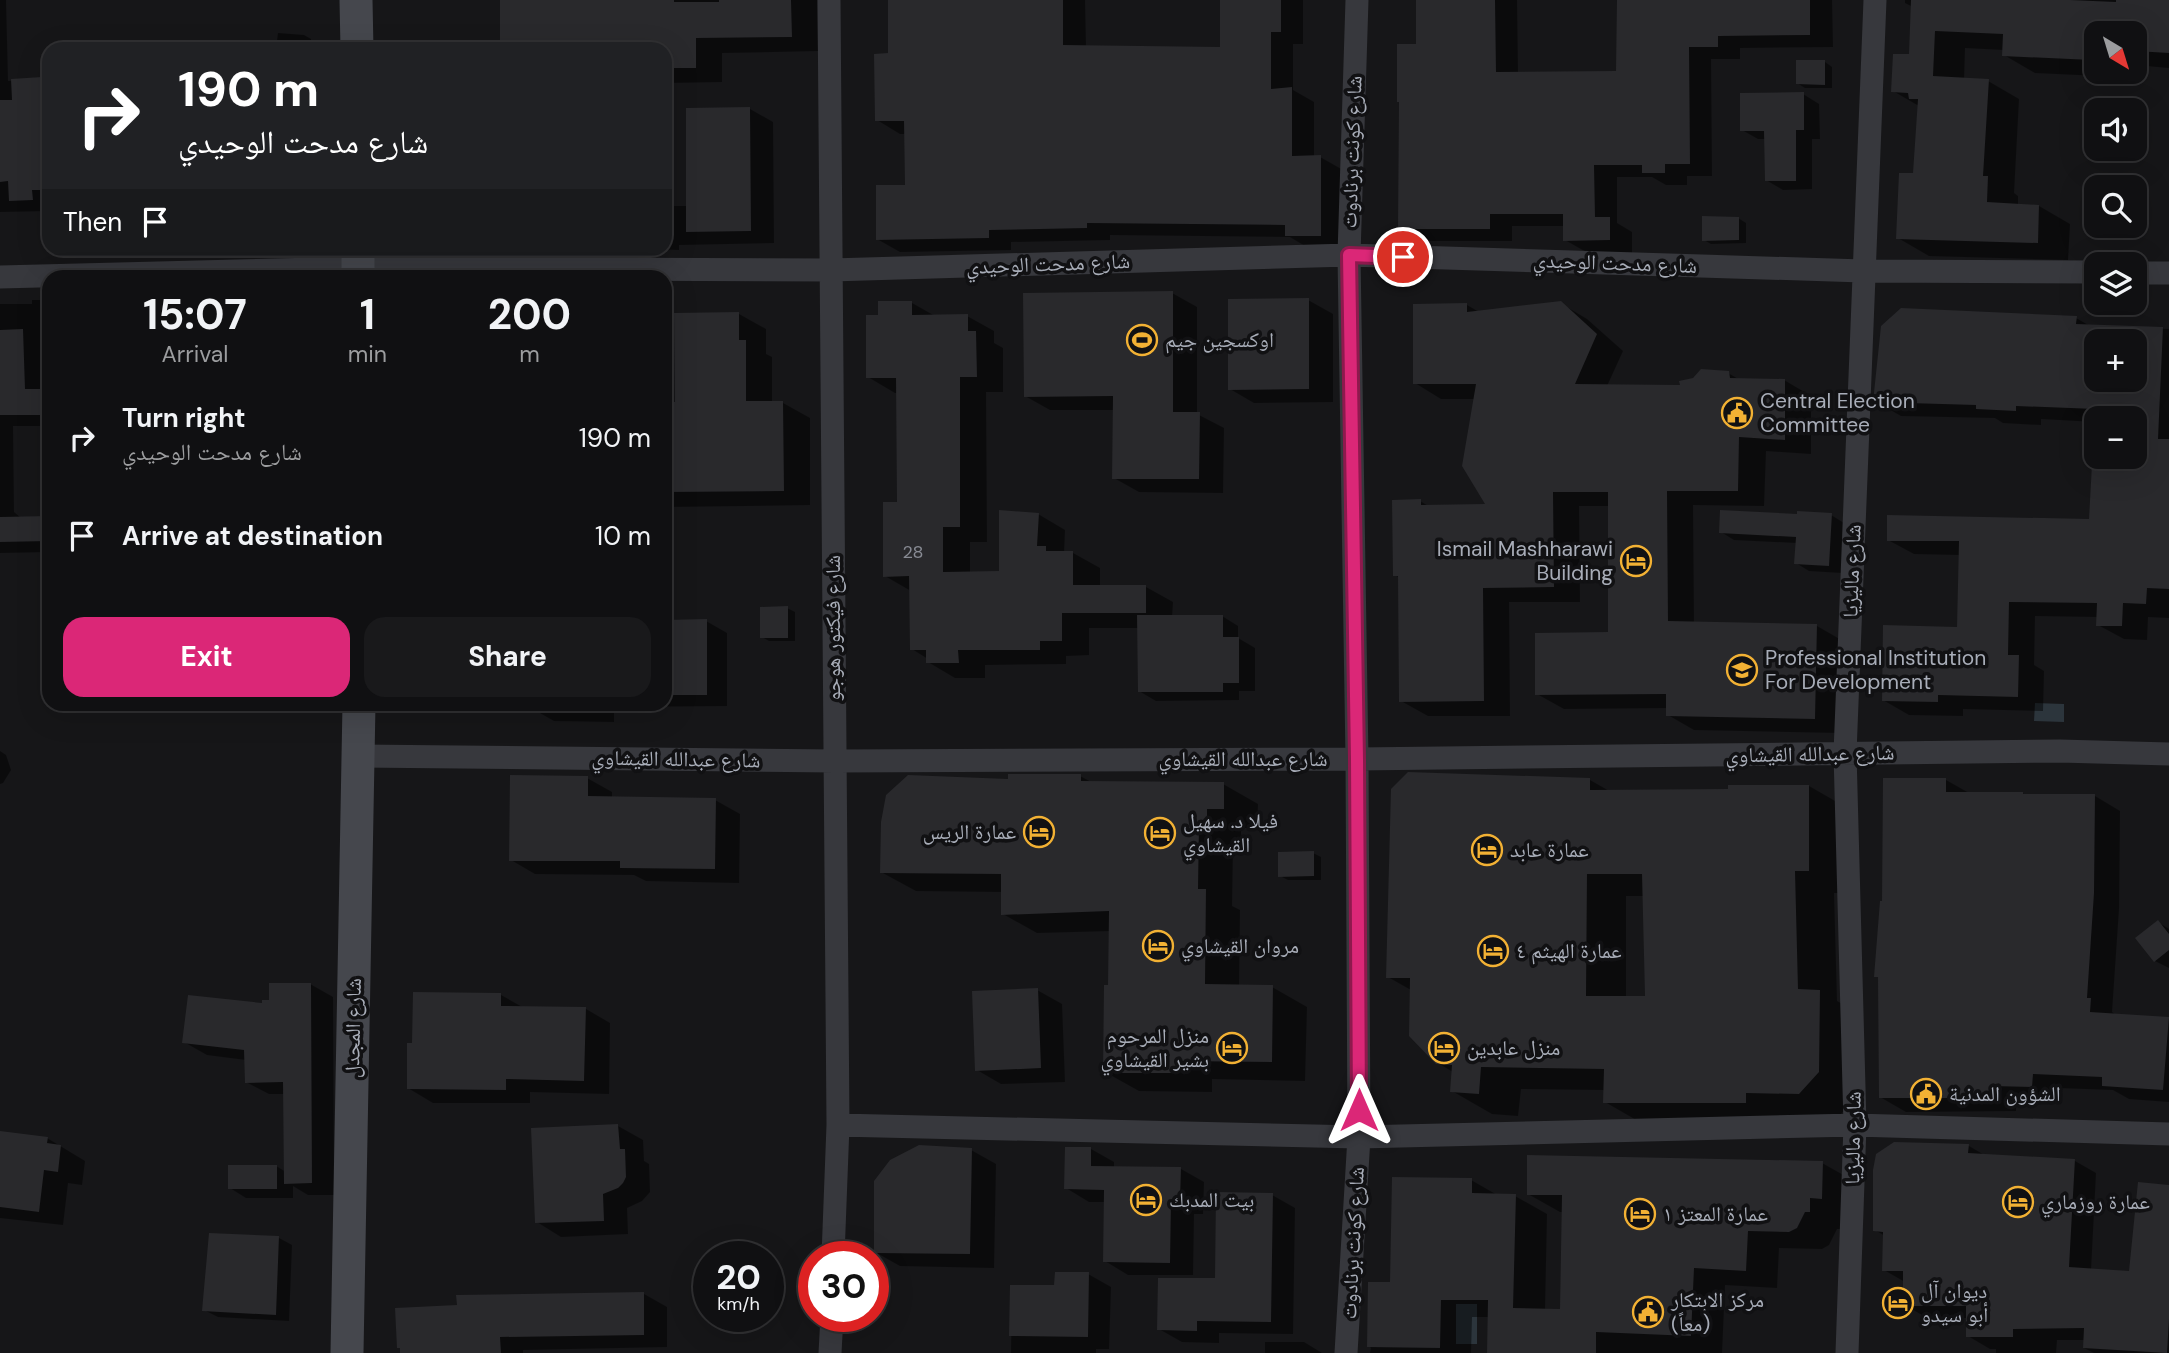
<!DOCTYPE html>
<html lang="en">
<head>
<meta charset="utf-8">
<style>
	body { margin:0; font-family:"DM Sans","Noto Naskh Arabic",sans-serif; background:#19191b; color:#f1f3f6; height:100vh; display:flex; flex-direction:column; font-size:26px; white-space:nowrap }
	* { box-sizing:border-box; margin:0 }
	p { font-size:23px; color:#9c9d9f }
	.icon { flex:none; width:38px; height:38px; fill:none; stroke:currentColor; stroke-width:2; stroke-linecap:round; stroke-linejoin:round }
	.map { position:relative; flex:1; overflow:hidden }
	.panel { position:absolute; left:42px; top:270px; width:630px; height:441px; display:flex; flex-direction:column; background:#101012; border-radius:21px; box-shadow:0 7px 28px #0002,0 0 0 2px #303032 }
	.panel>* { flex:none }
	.hud { position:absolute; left:42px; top:42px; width:630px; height:214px; border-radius:21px; box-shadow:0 7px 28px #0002,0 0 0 2px #303032; background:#202124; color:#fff; overflow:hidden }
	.needle { width:46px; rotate:142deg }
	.buttons { position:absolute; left:2084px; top:21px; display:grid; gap:14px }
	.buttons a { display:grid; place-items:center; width:63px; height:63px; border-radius:14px; background:#101012; box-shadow:0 7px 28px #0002,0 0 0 2px #303032; font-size:35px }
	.speed { position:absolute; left:693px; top:1241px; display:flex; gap:14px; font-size:35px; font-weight:700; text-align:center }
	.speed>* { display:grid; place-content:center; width:91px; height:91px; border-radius:50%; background:#101012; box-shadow:0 7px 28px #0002,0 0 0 2px #303032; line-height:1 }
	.speed small { font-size:18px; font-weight:400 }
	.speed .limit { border:10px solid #d22; background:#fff; color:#111 }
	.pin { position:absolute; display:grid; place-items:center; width:60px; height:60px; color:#fff; margin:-30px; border:4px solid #fff; border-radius:50%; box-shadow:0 2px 7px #0007 }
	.me { position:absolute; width:77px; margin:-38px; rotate:0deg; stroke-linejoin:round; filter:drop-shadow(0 0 5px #0008) }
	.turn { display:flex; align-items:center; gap:24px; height:147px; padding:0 21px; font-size:32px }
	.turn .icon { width:91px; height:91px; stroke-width:2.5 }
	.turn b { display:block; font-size:49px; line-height:60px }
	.then { display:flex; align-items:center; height:66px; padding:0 21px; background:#0003; gap:14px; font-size:26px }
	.eta { display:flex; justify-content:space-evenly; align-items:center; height:119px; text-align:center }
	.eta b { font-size:42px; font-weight:700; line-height:49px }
	.action { display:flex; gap:14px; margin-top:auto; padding:14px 21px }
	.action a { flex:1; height:80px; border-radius:21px; background:#db2777; color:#fff; font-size:28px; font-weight:700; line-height:80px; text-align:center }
	.action a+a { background:#19191b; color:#f1f3f6 }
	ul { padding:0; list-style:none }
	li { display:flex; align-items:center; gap:21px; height:98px; padding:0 21px }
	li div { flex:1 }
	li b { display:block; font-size:26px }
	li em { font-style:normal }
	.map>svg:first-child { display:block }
	.water { fill:#2c353c }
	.shadow { fill:#0007; fill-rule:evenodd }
	.building { fill:#29292c; fill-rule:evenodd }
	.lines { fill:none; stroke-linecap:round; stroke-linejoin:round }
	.minor { stroke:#37383d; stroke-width:23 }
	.secondary { stroke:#45474d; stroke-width:33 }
	.route-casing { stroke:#8e194d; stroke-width:18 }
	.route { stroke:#db2777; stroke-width:12 }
	.labels { text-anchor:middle; stroke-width:7; stroke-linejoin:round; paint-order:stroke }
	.number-label { font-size:18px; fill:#888b94 }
	.street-label { font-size:21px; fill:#a8adb8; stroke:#111113 }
	.poi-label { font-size:21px; fill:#a8adb8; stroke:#111113; text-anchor:start }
</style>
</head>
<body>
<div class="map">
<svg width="2169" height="1353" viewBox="0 0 2169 1353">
	<rect width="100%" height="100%" fill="#161618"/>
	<path class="water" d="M2035 703 2064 704V722L2034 721Z
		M1456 1304H1477V1344H1456Z"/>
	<path class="shadow" d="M0 0H6L8 81 42 79 49 83V211L0 212Z
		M501 0H817L818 51 722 53V82L665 83V49H502Z
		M890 0H1085L1086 47 1221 49V0H1303V44H1293V90L1314 102V157H1320L1343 170 1344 248 1310 249 1290 237 1110 235V240L1011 242V250L900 252 877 239 907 187 906 134H900L877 120 890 55Z
		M1418 0H1517L1518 73 1618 72 1619 0H1832L1833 47 1740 48V59H1711L1712 176H1687V185H1666L1652 177H1617V223L1632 232V253H1588L1565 240V226H1512V241H1423L1400 228 1418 45Z
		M1905 0H2169V68L2135 65V33H2096V72H2122V77L2035 73 2004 55V50L1965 48 1964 80 1988 81 2019 99 2014 193 2018 196V205L2039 206 2070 224 2068 260 1929 256 1898 238 1915 175 1919 106 1893 91 1911 56 1913 7 1905 3Z
		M278 33 304 35 311 39V49H276Z
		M1825 62 1832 67V88H1805L1797 83Z
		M1803 94 1819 104 1820 139H1812V189L1783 190 1766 180V139H1758L1742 130Z
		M750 109 773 122 774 243 679 245V250L621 248H665V206H688Z
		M1738 218 1746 223V243L1711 244 1704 240Z
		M1172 293 1197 307V414L1224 428 1223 493 1139 492 1114 478 1115 410H1050L1025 396Z
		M32 300H49V426H13L14 512 21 518H47V512H49V552L0 553V304H32Z
		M1308 300 1333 314V402L1254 403 1230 389Z
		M912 303 935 316H967L994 331V343L1003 348V392H986L987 542H970V573H1001L1038 514 1065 530 1064 553H1073L1100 568V586L1146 587 1173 602 1172 617 1222 616 1238 626V638L1255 648V691H1239V700L1156 701 1139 691V628H1089V655L1066 656V664L985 665V678H955L928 662V659L912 649 911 591 885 576 899 504 898 393H895L868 377 880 317Z
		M1560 303 1587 319 1623 351 1607 386 1682 387 1728 373 1740 380H1784L1811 396V454L1766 451 1764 506 1693 505 1694 623 1817 626 1843 641 1841 733 1694 730 1668 715V708L1564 709 1537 694 1610 634V506H1579L1580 602H1509L1510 716H1428L1401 701 1400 578 1395 575 1420 501 1430 507 1488 506 1475 399H1441L1415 383 1467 305 1479 312Z
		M739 314 766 329V354L772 357V403H783L810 418V505L665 507V404H677Z
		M2076 318 2090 326 2169 329V618L2148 617 2147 640 2124 639 2098 625V617L2035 616 2034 665 2044 671 2043 711 1963 709V716L1909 715 1883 700 1959 629 1960 555 1914 554 1888 540 2090 521 2093 517 2096 422V457H2135V418H2096V422L2041 419V425L2003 423 1995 418 1901 416 1875 401ZM2096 341H2135V380H2096Z
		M1831 515 1844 523 1842 573 1809 571 1796 563 1797 543 1734 540 1721 532Z
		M787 608 795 612V641H769L762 637Z
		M665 621H706L727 633V706L614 707V722L554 721 533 709V704H665Z
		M0 751 6 755 11 770 3 783 0 784Z
		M1080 776 1093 783 1223 784 1258 804 1257 828H1241V844H1233L1232 906 1240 910 1239 986 1272 987 1307 1007 1305 1081 1212 1079V1092L1139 1091 1105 1072 1110 987 1111 931 1037 933 1003 914V892L916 891 881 872 1010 781Z
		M587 778 612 792V798L715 800 740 814 739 883 646 881 634 875 535 874 511 860Z
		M1590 780 1611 792 1729 791 1809 786 1849 809V893H1834L1837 1001 1860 1014 1859 1095 1839 1116 1785 1115V1125H1645L1605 1102V1090L1521 1089 1518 1116 1492 1114 1452 1091 1453 1072 1438 1063 1411 990 1388 977ZM1626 896H1644L1647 998H1626Z
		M1946 780 1969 793H2022L2027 796H2095L2120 811 2119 909 2112 1012 2116 1015 2169 1019V1102L2129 1099 2113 1090 2058 1088 2057 1101 2016 1099V1111L1906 1112 1880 1097V978L1876 976Z
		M1313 853 1321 857V880H1288L1280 876Z
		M2158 922 2169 929V968L2155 961Z
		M310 984 333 997 334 1195H308L293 1186V1198H246L230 1188 276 1166 286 1172 285 1094H269L246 1082V1060L207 1055 184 1042Z
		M1037 990 1062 1004 1065 1082 1001 1084 977 1070Z
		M501 995 524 1008 586 1009 610 1023 609 1094 530 1092V1103H433L408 1088Z
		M618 1126 643 1140 644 1161 649 1164 650 1192 642 1201 627 1208 628 1234 561 1237 537 1222Z
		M0 1133 47 1138 85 1161 82 1185 68 1183 63 1225 0 1218Z
		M1894 1143 1969 1146 1986 1156 2075 1161 2096 1173 2091 1270 2131 1273 2169 1187V1353H2094L2084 1348 2085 1340H2057L2056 1353H1996V1349H1990L1968 1336V1318H1927L1905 1305V1282L1884 1270 1885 1236 1875 1230Z
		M1091 1149 1114 1162V1168L1181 1169 1204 1182 1203 1214H1194L1193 1275H1128L1105 1261V1202H1089L1066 1188Z
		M971 1150 996 1164 994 1268 900 1266 875 1252Z
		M1822 1163 1854 1181 1841 1229H1837L1829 1245 1822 1249 1779 1248 1777 1288 1725 1285 1722 1353H1490L1489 1317H1472L1471 1353H1370L1371 1348 1369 1346 1392 1284 1471 1180 1499 1196H1515L1547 1214 1545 1310 1562 1311 1564 1212H1560L1528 1194Z
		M1272 1195 1295 1208 1293 1334 1219 1333V1343L1182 1342 1159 1329 1216 1280Z
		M279 1238 292 1245 289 1321 218 1317 204 1310Z
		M1088 1274 1111 1287 1109 1349H1096V1353H1011L1012 1286 1056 1287Z
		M644 1294 667 1307V1347L523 1350V1353H402Z
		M1265 1342H1304L1322 1353H1265Z"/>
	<path class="building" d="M500 0H674V2H719V0H791L792 37 696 38V68H665V49H500Z
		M888 0H1063V45L1220 47V0H1281V32H1271V89L1292 87V156L1321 155V236H1285V225L1087 223V228L989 230V238L876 240V185H905L904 121H875L874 54 888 53Z
		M1416 0H1495L1496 72 1616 71 1617 0H1810V35L1718 36V47H1689L1690 164H1665V173H1642V165H1594L1595 217H1610V240L1563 241V214H1490V229H1398L1399 102H1397V44H1416Z
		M1911 0H2070L2116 2V0H2169V53L2135 51V33H2096V48H2092V60L2002 56 2003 34 1935 31 1933 76 1989 79 1983 176H1988L1987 202 2039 205 2038 243 1896 239 1899 173H1913L1918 99H1909L1908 93 1891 92 1893 54H1909Z
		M1796 60H1825V85L1796 84Z
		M42 77 47 190H32L33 200 9 201 8 181 0 182V100H12L11 79Z
		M1804 92V130H1796V181H1765L1764 131H1740V93Z
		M750 107 751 231 686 232V108Z
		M1702 216 1739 217V240L1702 241Z
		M1173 291V412H1200L1199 479H1112L1113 396 1024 397 1023 293Z
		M1309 298V389L1228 390V299Z
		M878 301H912V315L968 314V331H976L977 377H960V527H943V572L999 571V510L1039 513 1037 546H1046V551H1073V585H1146V613H1062V641H1040V650H958L959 663H926V650H910L909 576 883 577V502H897L896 378H866V315H878Z
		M1561 301 1597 334 1575 384 1680 385 1679 381 1693 378 1701 369 1729 371 1730 378 1785 379V440L1739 437 1738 491H1667L1668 621 1817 624 1815 719 1666 716V694L1535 695V633L1608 632V492H1553L1554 587 1483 588 1484 701 1399 702 1398 576H1393L1392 500 1421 499V505L1485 504 1462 466 1476 384H1413V304L1467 303V312Z
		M1901 308 2077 316 2076 324 2163 327 2158 439H2169V589L2147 588 2146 604 2123 603 2122 626H2096L2097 603 2009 602 2008 655H2019L2018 697 1938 695V702L1882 701 1883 625 1957 627 1959 541H1887V515L2089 519 2095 409 2016 406V411L1976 409V405L1873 402 1881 326ZM2096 341H2135V380H2096ZM2096 418H2135V457H2096Z
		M739 312V340H746V401H783L784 491 665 492V402H675L674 313Z
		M23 329 25 389H49V415H0V330Z
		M1720 510 1797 514V511L1832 513 1829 566 1794 564 1796 537 1719 533Z
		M49 516V541L0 542V517Z
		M788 606V638H760V607Z
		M1137 615H1223V637H1239V683H1223V692H1138Z
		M707 619V695H665V620Z
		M1408 772 1590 778V790L1728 789V785H1809V871H1795L1798 989 1820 990 1819 1072 1799 1094 1746 1093V1103H1603L1604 1069 1481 1067 1479 1094 1450 1092 1452 1065 1436 1064 1409 1036 1410 978H1386L1391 789ZM1587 874H1642L1645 996H1586Z
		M1008 774H1081V781L1224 782V809H1207V825H1199L1198 889H1206L1205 984 1273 985 1272 1062 1178 1061V1073H1103L1104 985H1108L1109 911 1001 915V874L880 873 881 822 886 795 908 775 1008 779Z
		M510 775 588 776V796L716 798 715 869 620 868V861H509Z
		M1883 778H1946V792H2023V794H2095L2094 893 2087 998H2091L2090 1012 2169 1017 2163 1090 2102 1086V1077L2033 1074 2032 1087 1991 1086V1098H1879L1878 977H1874L1880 901H1882Z
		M1314 851V876L1278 877V852Z
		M2158 920 2169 934V950L2154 962 2135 938Z
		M269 983H311L312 1183 284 1184 283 1082 245 1083 244 1050 182 1043 188 995 262 1003V1000H269Z
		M1038 988 1041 1068 975 1071 972 991Z
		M413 992 501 993V1006L586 1007 584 1081 506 1079V1090L407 1089V1043H412Z
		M618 1124 620 1149H625L626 1177 623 1183 618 1188 603 1194 604 1221 535 1223 531 1128Z
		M0 1131 48 1137 47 1143 61 1145 58 1172 44 1170 39 1212 0 1207Z
		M1894 1142 1969 1144 1968 1153 2075 1159 2069 1267 2129 1271 2138 1182 2169 1185V1319L2167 1353 2083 1348 2084 1328 2013 1329V1337H1966V1306H1903V1271H1882L1883 1232 1873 1231V1170L1876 1154Z
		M919 1145 972 1148 970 1254 874 1253V1181L890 1160Z
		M1065 1147H1091V1166L1181 1167 1180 1201H1171L1170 1263 1103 1262 1104 1190 1064 1189Z
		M1527 1155 1823 1161 1822 1199 1810 1198V1212H1805L1797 1228 1789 1232 1748 1231 1746 1271 1694 1268 1691 1336 1596 1332V1353H1487L1488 1300H1441L1440 1348 1367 1347 1368 1282H1390L1392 1177 1472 1178V1193L1516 1194 1513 1308 1560 1309 1562 1195H1527Z
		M228 1165H277V1189H228Z
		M1216 1192 1273 1193 1271 1322 1197 1321V1331L1157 1330 1158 1278H1215Z
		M209 1233 279 1236 276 1315 202 1311Z
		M1055 1272H1089L1088 1337 1009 1336 1010 1285H1054Z
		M644 1292V1335L500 1337 501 1353H400V1348H397L395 1308 457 1305 456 1295Z"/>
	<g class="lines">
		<path class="minor" d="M829 0 838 1125 833 1256
			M2135 273H2169
			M0 277 358 268 831 270 1349 255 1863 271 2096 272
			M359 756 834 761 1357 759 2060 751 2169 754
			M838 1125 1359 1137 1855 1125 2169 1134
			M830 1353 832 1316
			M1346 1353 1359 1137 1357 759 1349 255 1357 0
			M1847 1353 1855 1125 1845 753 1875 0"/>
		<path class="secondary" d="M356 0 357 49
			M358 248V276
			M347 1353 359 704"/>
	</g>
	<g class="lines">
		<g class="route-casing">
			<path id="route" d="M1359 1110 1357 759 1349 255 1403 257"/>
		</g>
		<use href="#route" class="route"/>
	</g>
	<defs>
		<g id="stadium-ring" transform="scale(1.575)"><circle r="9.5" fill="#111113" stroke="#f2b134" stroke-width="1.5"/><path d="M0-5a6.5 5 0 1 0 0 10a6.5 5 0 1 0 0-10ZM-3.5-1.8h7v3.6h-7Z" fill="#f2b134"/></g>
		<g id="civic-ring" transform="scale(1.575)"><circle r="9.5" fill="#111113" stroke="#f2b134" stroke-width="1.5"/><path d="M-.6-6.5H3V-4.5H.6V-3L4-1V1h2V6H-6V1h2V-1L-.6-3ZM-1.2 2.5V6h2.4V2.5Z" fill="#f2b134"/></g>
		<g id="hotel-ring" transform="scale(1.575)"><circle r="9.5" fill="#111113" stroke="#f2b134" stroke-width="1.5"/><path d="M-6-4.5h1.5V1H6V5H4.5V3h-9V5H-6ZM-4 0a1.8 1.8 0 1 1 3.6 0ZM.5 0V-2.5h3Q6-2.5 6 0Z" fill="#f2b134"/></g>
		<g id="university-ring" transform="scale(1.575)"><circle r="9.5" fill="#111113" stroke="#f2b134" stroke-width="1.5"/><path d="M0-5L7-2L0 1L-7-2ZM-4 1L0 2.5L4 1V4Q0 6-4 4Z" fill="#f2b134"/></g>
	</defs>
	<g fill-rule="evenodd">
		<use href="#stadium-ring" x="1142" y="340"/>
		<use href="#civic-ring" x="1737" y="413"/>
		<use href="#hotel-ring" x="1636" y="561"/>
		<use href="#university-ring" x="1742" y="670"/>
		<use href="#hotel-ring" x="1039" y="832"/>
		<use href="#hotel-ring" x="1160" y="833"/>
		<use href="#hotel-ring" x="1487" y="850"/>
		<use href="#hotel-ring" x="1158" y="946"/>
		<use href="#hotel-ring" x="1493" y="951"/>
		<use href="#hotel-ring" x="1232" y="1048"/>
		<use href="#hotel-ring" x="1444" y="1048"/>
		<use href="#civic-ring" x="1926" y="1094"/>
		<use href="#hotel-ring" x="1146" y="1200"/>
		<use href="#hotel-ring" x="2018" y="1202"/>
		<use href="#hotel-ring" x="1640" y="1214"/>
		<use href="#hotel-ring" x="1898" y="1303"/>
		<use href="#civic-ring" x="1648" y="1312"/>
	</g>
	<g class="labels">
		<g class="number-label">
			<text x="913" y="558">28</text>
		</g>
		<g class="street-label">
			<text transform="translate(1352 152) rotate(-88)" y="7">شارع كونت برنادوت</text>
			<text transform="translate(1615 263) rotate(2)" y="7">شارع مدحت الوحيدي</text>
			<text transform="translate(1048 264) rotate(-2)" y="7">شارع مدحت الوحيدي</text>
			<text transform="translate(1852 571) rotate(-88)" y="7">شارع ماليزيا</text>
			<text transform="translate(833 628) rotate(-90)" y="7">شارع فيكتور هوجو</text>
			<text transform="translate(1810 754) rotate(-1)" y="7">شارع عبدالله القيشاوي</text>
			<text transform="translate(676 759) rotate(1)" y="7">شارع عبدالله القيشاوي</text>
			<text x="1243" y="766">شارع عبدالله القيشاوي</text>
			<text transform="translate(353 1028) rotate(-89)" y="7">شارع المجدل</text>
			<text transform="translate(1853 1138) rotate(-89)" y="7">شارع ماليزيا</text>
			<text transform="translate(1353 1243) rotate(-87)" y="7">شارع كونت برنادوت</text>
		</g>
		<g class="poi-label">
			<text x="1165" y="347">اوكسجين جيم</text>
			<text x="1760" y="408">Central Election<tspan x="1760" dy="24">Committee</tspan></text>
			<text x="1613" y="556" text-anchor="end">Ismail Mashharawi<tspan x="1613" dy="24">Building</tspan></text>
			<text x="1765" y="665">Professional Institution<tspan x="1765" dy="24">For Development</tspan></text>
			<text x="1183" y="828">فيلا د. سهيل<tspan x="1183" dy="24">القيشاوي</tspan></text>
			<text x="1016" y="839" text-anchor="end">عمارة الريس</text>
			<text x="1510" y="857">عمارة عابد</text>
			<text x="1181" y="953">مروان القيشاوي</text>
			<text x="1516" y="958">عمارة الهيثم ٤</text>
			<text x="1209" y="1043" text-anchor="end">منزل المرحوم<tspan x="1209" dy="24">بشير القيشاوي</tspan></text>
			<text x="1467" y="1055">منزل عابدين</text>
			<text x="1949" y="1101">الشؤون المدنية</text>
			<text x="1169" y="1207">بيت المدبك</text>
			<text x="2041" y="1209">عمارة روزماري</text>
			<text x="1663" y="1221">عمارة المعتز ١</text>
			<text x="1921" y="1298">ديوان آل<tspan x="1921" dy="24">أبو سيدو</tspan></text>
			<text x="1671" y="1307">مركز الابتكار<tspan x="1671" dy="24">(معاً)</tspan></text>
		</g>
	</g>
</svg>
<div class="buttons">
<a><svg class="needle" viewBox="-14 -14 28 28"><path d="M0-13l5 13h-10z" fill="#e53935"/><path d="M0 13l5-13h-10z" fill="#9c9d9f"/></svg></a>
<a><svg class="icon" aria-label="sound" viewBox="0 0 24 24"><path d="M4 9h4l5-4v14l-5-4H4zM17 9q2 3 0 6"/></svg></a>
<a><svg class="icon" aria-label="search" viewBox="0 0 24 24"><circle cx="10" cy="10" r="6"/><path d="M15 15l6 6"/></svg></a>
<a><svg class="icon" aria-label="layers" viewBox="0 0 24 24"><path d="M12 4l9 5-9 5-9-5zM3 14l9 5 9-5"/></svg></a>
<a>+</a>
<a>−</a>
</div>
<div class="speed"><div>20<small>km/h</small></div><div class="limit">30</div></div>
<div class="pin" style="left:1403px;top:257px;background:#d93025"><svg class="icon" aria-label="arrive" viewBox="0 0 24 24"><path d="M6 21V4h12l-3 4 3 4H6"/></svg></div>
<svg class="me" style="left:1359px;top:1110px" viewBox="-20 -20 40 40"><path d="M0-17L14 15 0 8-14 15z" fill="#db2777" stroke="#fff" stroke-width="4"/></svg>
<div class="hud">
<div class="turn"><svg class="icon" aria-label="right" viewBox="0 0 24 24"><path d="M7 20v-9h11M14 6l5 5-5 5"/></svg><div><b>190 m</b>شارع مدحت الوحيدي</div></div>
<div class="then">Then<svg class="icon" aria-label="arrive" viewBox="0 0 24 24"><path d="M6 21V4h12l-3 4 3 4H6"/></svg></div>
</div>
<section class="panel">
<div class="eta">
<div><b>15:07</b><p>Arrival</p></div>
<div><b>1</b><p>min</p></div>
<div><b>200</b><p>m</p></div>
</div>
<ul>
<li><svg class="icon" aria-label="right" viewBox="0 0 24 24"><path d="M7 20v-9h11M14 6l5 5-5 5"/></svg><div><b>Turn right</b><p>شارع مدحت الوحيدي</p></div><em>190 m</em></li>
<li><svg class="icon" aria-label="arrive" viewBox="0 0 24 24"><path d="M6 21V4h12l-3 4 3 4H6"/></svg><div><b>Arrive at destination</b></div><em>10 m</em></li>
</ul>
<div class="action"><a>Exit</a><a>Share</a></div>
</section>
</div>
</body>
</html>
